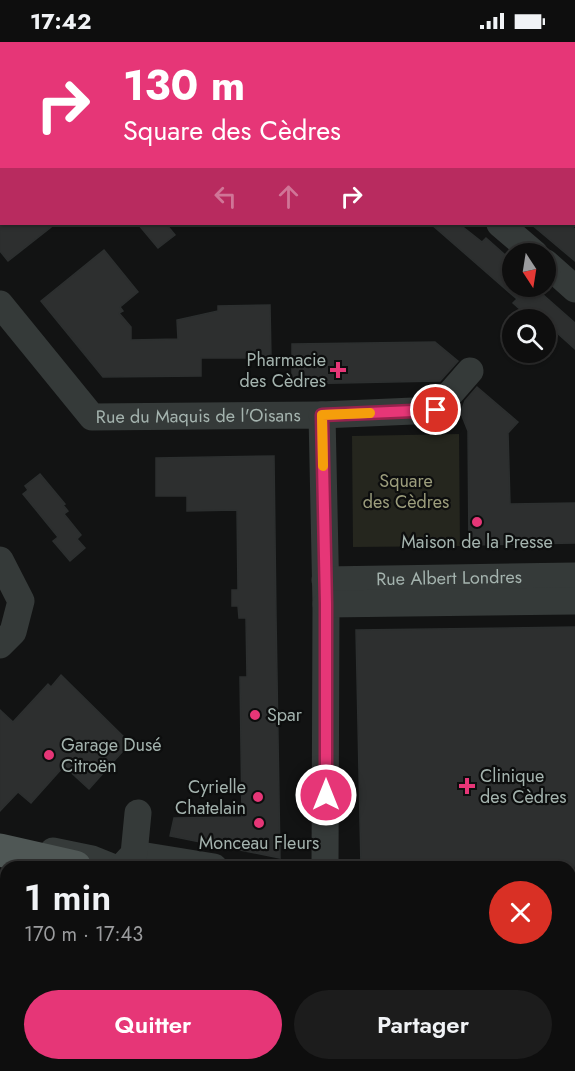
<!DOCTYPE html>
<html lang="fr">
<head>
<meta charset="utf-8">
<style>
	body { margin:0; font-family:Jost,sans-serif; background:#1c1c1c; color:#f1f3f6; height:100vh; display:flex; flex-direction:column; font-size:22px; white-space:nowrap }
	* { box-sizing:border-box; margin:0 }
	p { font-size:20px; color:#9b9c9e }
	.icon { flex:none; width:33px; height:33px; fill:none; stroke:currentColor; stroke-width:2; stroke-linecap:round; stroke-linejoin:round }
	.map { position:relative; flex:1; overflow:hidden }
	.drawer { position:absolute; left:0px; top:819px; width:576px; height:210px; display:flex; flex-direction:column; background:#0e0e0e; border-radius:18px 18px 0 0; box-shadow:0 2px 4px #0004,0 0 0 2px #2e2e2e }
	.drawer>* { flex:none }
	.top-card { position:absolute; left:0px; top:0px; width:576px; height:183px; box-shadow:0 2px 4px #0004,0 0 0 2px #2e2e2e; background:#e63677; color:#fff; overflow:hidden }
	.needle { width:39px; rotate:168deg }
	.buttons { position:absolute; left:502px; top:201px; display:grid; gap:12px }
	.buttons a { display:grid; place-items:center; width:54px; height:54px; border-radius:50%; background:#0e0e0e; box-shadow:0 2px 4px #0004,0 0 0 2px #2e2e2e; font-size:30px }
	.pin { position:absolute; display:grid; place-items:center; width:51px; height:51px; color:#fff; margin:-26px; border:3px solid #fff; border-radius:50%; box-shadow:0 2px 6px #0007 }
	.me { position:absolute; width:66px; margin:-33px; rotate:0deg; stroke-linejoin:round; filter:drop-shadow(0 0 4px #0008) }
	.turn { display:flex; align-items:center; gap:21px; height:126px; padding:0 24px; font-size:27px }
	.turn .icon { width:78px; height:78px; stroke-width:2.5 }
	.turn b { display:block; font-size:42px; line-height:51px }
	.lanes { display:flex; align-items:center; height:57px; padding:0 24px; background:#0003; justify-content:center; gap:30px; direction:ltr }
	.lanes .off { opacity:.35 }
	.round { display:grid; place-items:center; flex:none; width:63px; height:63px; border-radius:32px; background:#1c1c1c }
	.head { display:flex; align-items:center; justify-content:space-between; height:102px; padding:0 24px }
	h1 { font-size:36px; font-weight:600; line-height:45px }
	.cta { display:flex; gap:12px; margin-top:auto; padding:12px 24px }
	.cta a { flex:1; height:69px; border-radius:36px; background:#e63677; color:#fff; font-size:24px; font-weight:600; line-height:69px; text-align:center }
	.cta a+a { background:#1c1c1c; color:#f1f3f6 }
	.status { display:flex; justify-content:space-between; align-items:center; height:42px; padding:0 30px; background:#0e0e0e; direction:ltr }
	.status svg { height:16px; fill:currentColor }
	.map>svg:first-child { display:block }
	.green { fill:#25261e }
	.building { fill:#2d2f2f; stroke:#2c2f2f; stroke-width:1.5 }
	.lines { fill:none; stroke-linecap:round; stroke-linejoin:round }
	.minor { stroke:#353a39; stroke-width:27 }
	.major { stroke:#4f5755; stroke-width:33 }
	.route-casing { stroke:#96234d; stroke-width:15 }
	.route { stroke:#e63677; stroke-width:10 }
	.slow { stroke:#f59e0b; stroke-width:10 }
	.poi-dot { fill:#e63677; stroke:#0d0e0e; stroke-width:2 }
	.labels { text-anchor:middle; stroke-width:4.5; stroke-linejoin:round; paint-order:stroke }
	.poi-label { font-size:18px; fill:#a4b3ae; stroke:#0d0e0e; text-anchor:start }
	.street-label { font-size:18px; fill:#a4b3ae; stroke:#0d0e0e }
	.park-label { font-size:18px; fill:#9c9d7c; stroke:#0d0e0e }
</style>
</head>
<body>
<div class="status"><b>17:42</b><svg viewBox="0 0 49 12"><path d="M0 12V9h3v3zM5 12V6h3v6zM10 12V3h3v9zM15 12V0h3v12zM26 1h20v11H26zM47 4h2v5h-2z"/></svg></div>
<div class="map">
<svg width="575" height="1029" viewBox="0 0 575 1029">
	<rect width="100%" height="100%" fill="#121313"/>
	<path class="green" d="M168 0H307L309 1 170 2Z
		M459 392 460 504 353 505 352 394Z
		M213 1023H240V1029H213Z"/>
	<path class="building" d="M0 182H55L8 219 0 209Z
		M138 182H166L175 193 158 206Z
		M431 182H459L482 200 486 196 513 220V244H533L575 281V307L546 281V278H532L513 261 517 257Z
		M531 182H568L575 187V219Z
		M104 208 138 250 120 265 123 269 119 271 131 285V298L178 297 177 278 218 269V264L270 263 271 316H201V334L103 335 41 259Z
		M435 300 458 319 440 339 292 342V302Z
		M477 345 518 380 508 391 510 462 575 461V501L469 503 468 389 462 374V367L465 359Z
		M274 414 276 575 280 816 170 794 174 776 242 775 240 635H247L246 576H239L238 564H232V548H238L237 468 187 469V454H156V416Z
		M40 432 65 462 63 463 68 469 64 472 81 493 77 497 85 506 70 519 53 499 58 495 23 452 28 448 25 444Z
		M575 585V825H361L356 588Z
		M61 633 130 701 89 747 64 724 31 761 18 750 0 769V668L13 680 48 642 51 645Z"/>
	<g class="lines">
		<g class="minor">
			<path d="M149 0 150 2"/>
			<path d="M0 25 2 27"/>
			<path d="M500 182 535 212"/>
			<path d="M546 221 575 247"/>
			<path id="s1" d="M0 262 92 375 322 373 326 562 325 825"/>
			<path d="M322 373 436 368 470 329"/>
			<path d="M0 518 21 559 13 590 0 603"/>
			<path id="s2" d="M325 538 575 534"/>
			<path d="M326 562 575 559"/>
			<path d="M53 809 92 817 112 825"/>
			<path d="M134 812 214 825"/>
			<path d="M122 825 134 812 138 771"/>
			<path d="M570 888 575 889"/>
			<path d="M328 1023 329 1029"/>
		</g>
		<path class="major" d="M0 808 75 825
			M570 946 575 947"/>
	</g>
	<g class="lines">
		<g class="route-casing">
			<path id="route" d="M326 753V562L322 373 436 368"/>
		</g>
		<use href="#route" class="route"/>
		<path class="slow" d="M323 424 322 373 370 371"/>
	</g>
	<g class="poi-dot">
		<path d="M335 319h6v6h6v6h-6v6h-6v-6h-6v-6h6z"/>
		<circle cx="477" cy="480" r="6"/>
		<circle cx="255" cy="673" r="6"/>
		<circle cx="49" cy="713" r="6"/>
		<path d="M464 735h6v6h6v6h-6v6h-6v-6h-6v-6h6z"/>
		<circle cx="258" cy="755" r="6"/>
		<circle cx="259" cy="781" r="6"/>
	</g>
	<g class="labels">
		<g class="poi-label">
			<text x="326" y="324" text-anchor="end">Pharmacie<tspan x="326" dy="21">des Cèdres</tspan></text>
			<text x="477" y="506" text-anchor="middle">Maison de la Presse</text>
			<text x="267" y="679">Spar</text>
			<text x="61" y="709">Garage Dusé<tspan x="61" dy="21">Citroën</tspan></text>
			<text x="480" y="740">Clinique<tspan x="480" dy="21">des Cèdres</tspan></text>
			<text x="246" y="751" text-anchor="end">Cyrielle<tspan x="246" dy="21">Chatelain</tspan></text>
			<text x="259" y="807" text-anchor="middle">Monceau Fleurs</text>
		</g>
		<g class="street-label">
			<text dy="6" stroke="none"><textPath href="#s1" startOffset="252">Rue du Maquis de l'Oisans</textPath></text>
			<text dy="6" stroke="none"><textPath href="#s2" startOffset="124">Rue Albert Londres</textPath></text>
		</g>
		<g class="park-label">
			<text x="406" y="445">Square<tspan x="406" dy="21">des Cèdres</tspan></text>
		</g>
	</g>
</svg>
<div class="buttons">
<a><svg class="needle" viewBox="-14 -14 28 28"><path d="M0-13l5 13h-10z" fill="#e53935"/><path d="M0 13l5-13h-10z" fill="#9b9c9e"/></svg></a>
<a><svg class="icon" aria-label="search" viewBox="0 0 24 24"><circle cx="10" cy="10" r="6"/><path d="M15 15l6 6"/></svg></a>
</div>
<div class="pin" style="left:436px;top:368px;background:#d93025"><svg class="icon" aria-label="arrive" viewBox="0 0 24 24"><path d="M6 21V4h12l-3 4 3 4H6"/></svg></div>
<svg class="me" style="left:326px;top:753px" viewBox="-20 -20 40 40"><circle r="17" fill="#e63677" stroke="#fff" stroke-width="3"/><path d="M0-11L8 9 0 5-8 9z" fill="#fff"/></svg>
<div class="top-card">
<div class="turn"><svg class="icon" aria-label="right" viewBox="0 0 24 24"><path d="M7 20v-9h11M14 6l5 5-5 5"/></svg><div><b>130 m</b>Square des Cèdres</div></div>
<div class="lanes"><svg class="icon off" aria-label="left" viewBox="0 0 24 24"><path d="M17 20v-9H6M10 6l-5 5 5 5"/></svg><svg class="icon off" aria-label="ahead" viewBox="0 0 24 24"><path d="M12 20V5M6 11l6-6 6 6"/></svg><svg class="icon" aria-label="right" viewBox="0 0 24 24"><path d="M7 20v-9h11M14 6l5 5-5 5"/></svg></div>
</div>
<section class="drawer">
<div class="head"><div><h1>1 min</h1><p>170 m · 17:43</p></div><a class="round" style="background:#d93025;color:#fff"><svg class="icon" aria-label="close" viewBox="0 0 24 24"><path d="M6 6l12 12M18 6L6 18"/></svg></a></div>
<div class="cta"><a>Quitter</a><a>Partager</a></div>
</section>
</div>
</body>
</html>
